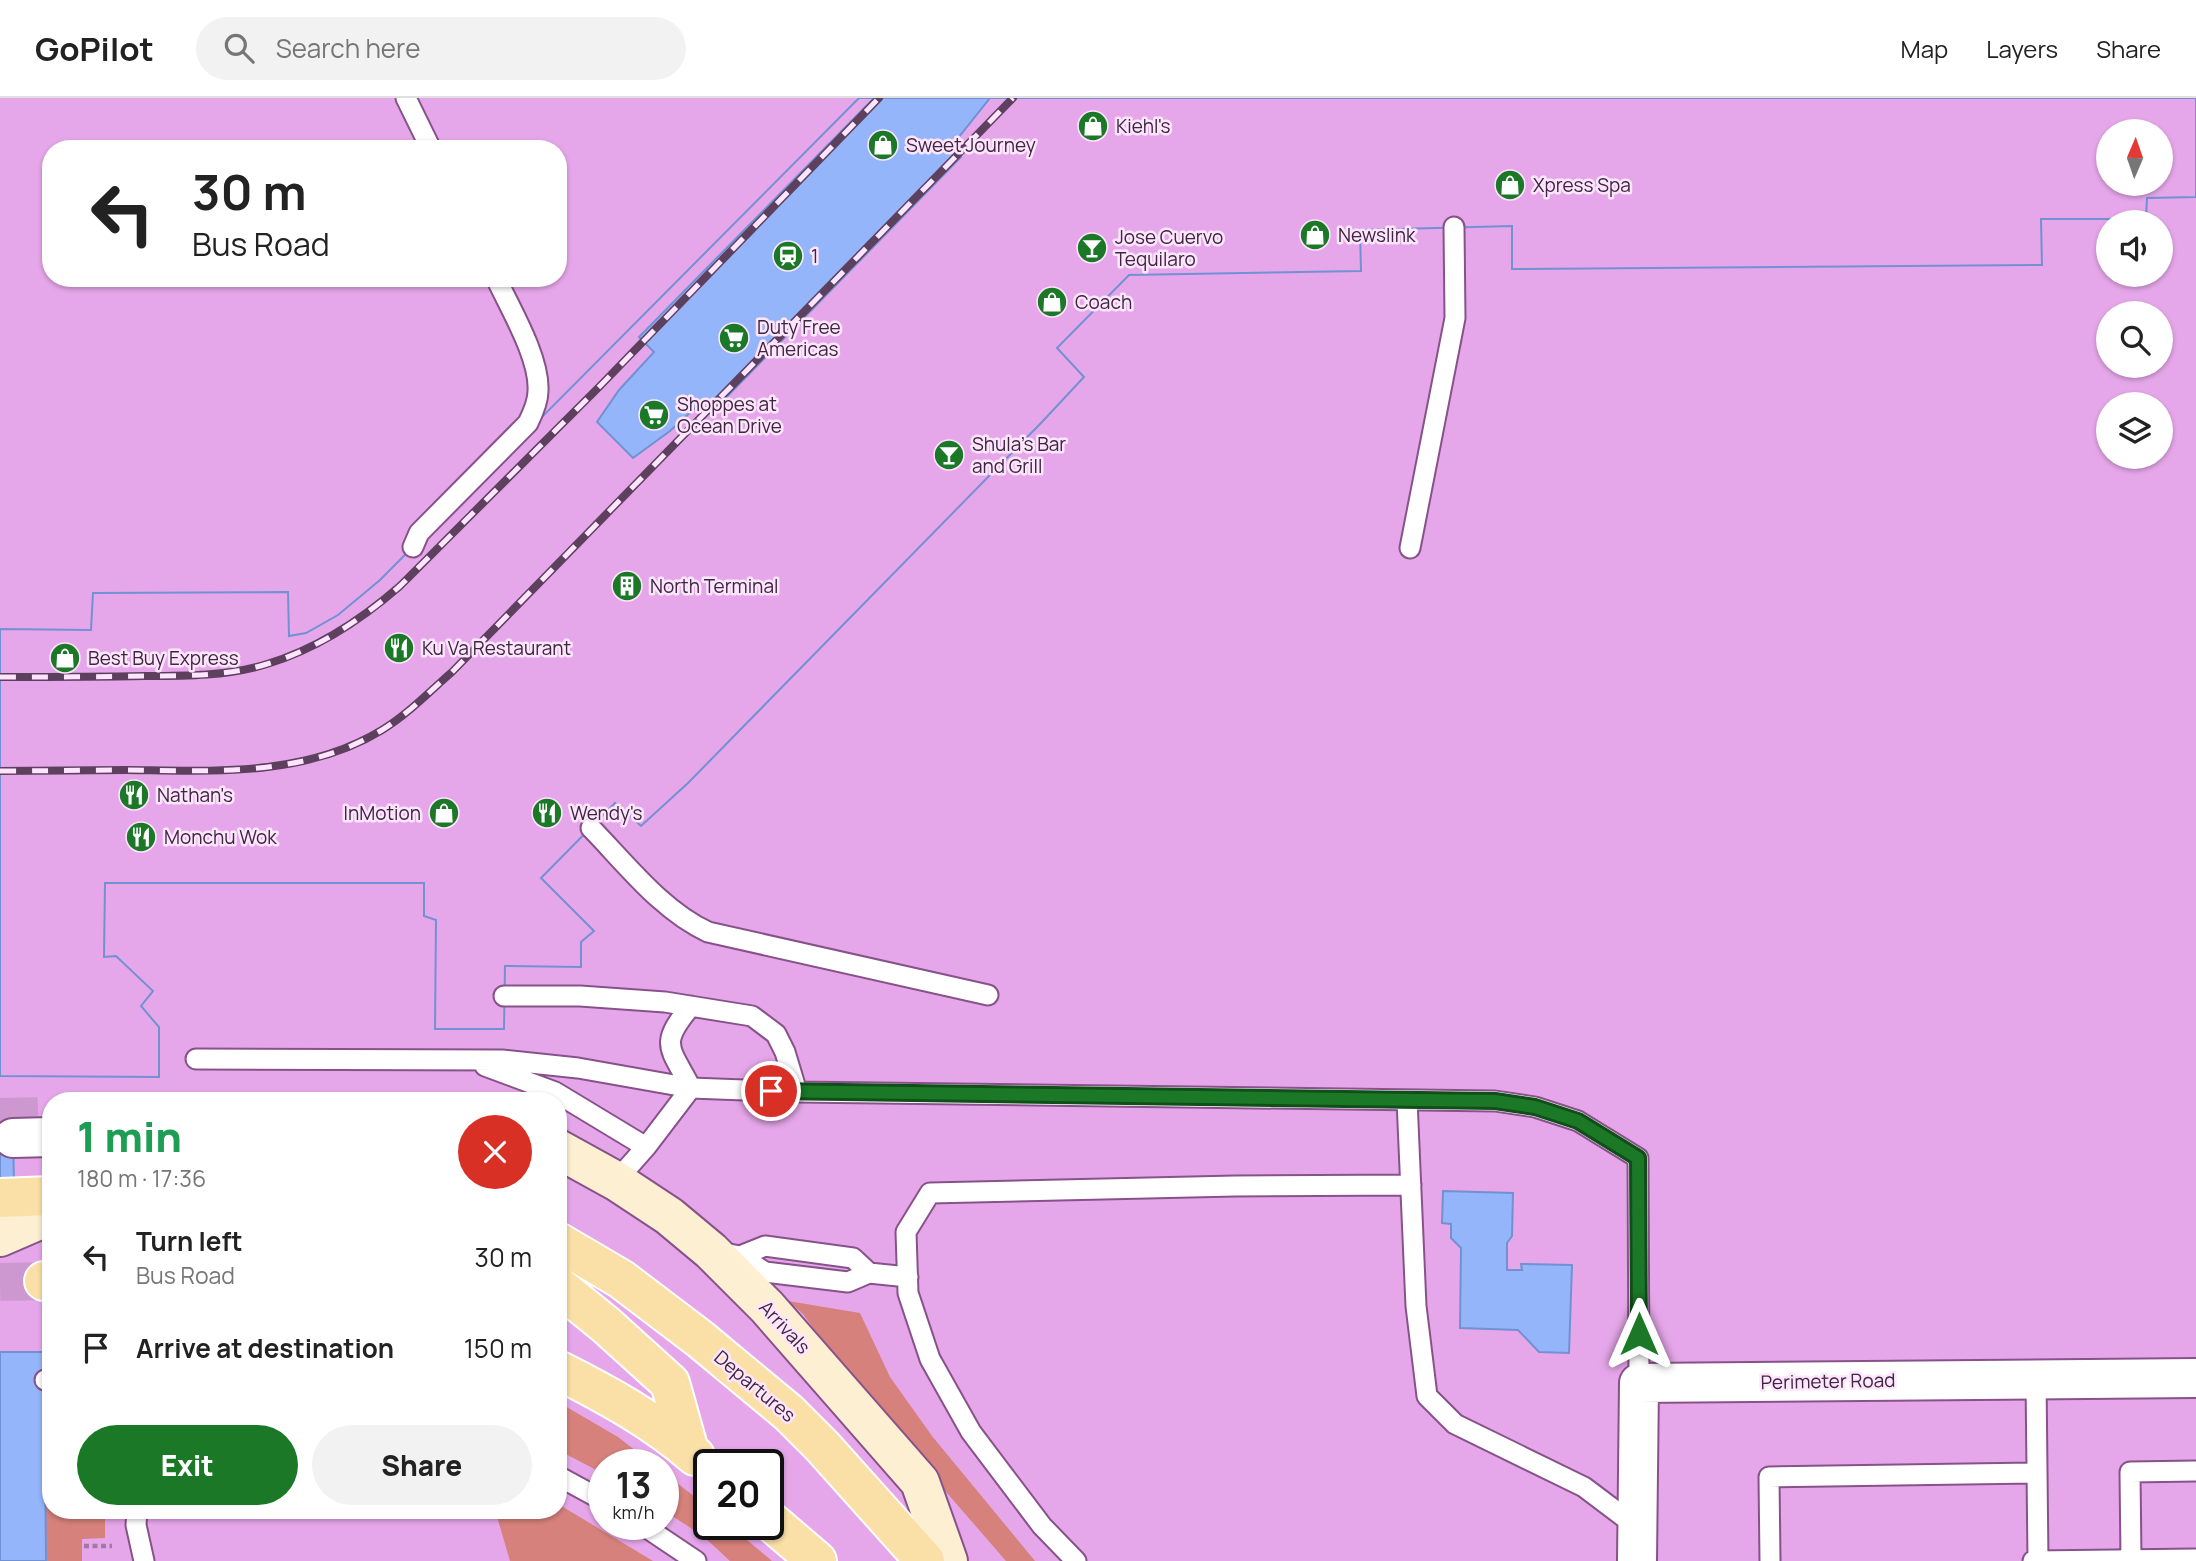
<!DOCTYPE html>
<html lang="en">
<head>
<meta charset="utf-8">
<style>
	body { margin:0; font-family:Manrope,sans-serif; background:#f2f2f2; color:#222; height:100vh; display:flex; flex-direction:column; font-size:26px; white-space:nowrap }
	* { box-sizing:border-box; margin:0 }
	p { font-size:23px; color:#767676 }
	.icon { flex:none; width:38px; height:38px; fill:none; stroke:currentColor; stroke-width:2; stroke-linecap:round; stroke-linejoin:round }
	.map { position:relative; flex:1; overflow:hidden }
	.drawer { position:absolute; left:42px; top:994px; width:525px; height:427px; display:flex; flex-direction:column; background:#fff; border-radius:28px; box-shadow:0 2px 5px #0004 }
	.drawer>* { flex:none }
	.top-card { position:absolute; left:42px; top:42px; width:525px; height:147px; border-radius:28px; box-shadow:0 2px 5px #0004; background:#fff; color:#222; overflow:hidden }
	.needle { width:46px; rotate:2deg }
	.fabs { position:absolute; left:2096px; top:21px; display:grid; gap:14px }
	.fabs a { display:grid; place-items:center; width:77px; height:77px; border-radius:50%; background:#fff; box-shadow:0 2px 5px #0004; font-size:35px }
	.speed { position:absolute; left:588px; top:1351px; display:flex; gap:14px; font-size:35px; font-weight:700; text-align:center }
	.speed>* { display:grid; place-content:center; width:91px; height:91px; border-radius:50%; background:#fff; box-shadow:0 2px 5px #0004; line-height:1 }
	.speed small { font-size:18px; font-weight:400 }
	.speed .limit { border:4px solid #111; border-radius:10px; background:#fff; color:#111 }
	.pin { position:absolute; display:grid; place-items:center; width:60px; height:60px; color:#fff; margin:-30px; border:4px solid #fff; border-radius:50%; box-shadow:0 2px 7px #0007 }
	.me { position:absolute; width:77px; margin:-38px; rotate:0deg; stroke-linejoin:round; filter:drop-shadow(0 0 5px #0008) }
	.turn { display:flex; align-items:center; gap:24px; height:147px; padding:0 35px; font-size:32px }
	.turn .icon { width:91px; height:91px; stroke-width:2.5 }
	.turn b { display:block; font-size:49px; line-height:60px }
	.round { display:grid; place-items:center; flex:none; width:74px; height:74px; border-radius:37px; background:#f2f2f2 }
	.summary { display:flex; align-items:center; justify-content:space-between; height:119px; padding:0 35px }
	h1 { font-size:42px; font-weight:800; line-height:52px; color:#1e9e55 }
	.button { display:flex; gap:14px; margin-top:auto; padding:14px 35px }
	.button a { flex:1; height:80px; border-radius:42px; background:#1a7827; color:#fff; font-size:28px; font-weight:800; line-height:80px; text-align:center }
	.button a+a { background:#f2f2f2; color:#222 }
	ul { padding:0; list-style:none }
	li { display:flex; align-items:center; gap:21px; height:91px; padding:0 35px }
	li div { flex:1 }
	li b { display:block; font-size:26px }
	li em { font-style:normal }
	header { display:flex; align-items:center; gap:42px; box-sizing:border-box; height:98px; padding:0 35px; background:#fff; border-bottom:2px solid #e0e0e0 }
	header strong { font-size:33px }
	nav { display:flex; gap:38px; margin-inline-start:auto; font-size:24px }
	.search { width:490px; height:63px; background:#f2f2f2; display:flex; align-items:center; gap:18px; box-sizing:border-box; padding:0 24px; border-radius:38px; color:#767676; font-size:26px }
	.map>svg:first-child { display:block }
	.built { fill:#e6a7ea; fill-rule:evenodd }
	.green { fill:#d6817b }
	.building { fill:#95b5fa; stroke:#7291d3; stroke-width:2; fill-rule:evenodd }
	.lines { fill:none; stroke-linecap:round; stroke-linejoin:round }
	.secondary-tunnel { stroke:#cc98cf; stroke-width:38; stroke-dasharray:38 19; stroke-linecap:butt }
	.primary-tunnel { stroke:#cc98cf; stroke-width:38; stroke-dasharray:38 19; stroke-linecap:butt }
	.service-casing { stroke:#87528a; stroke-width:23 }
	.minor-casing { stroke:#87528a; stroke-width:42 }
	.tertiary-casing { stroke:#87528a; stroke-width:42 }
	.secondary-casing { stroke:#87528a; stroke-width:42 }
	.primary-casing { stroke:#fff; stroke-width:42 }
	.path { stroke:#a378a5; stroke-width:4.5; stroke-dasharray:5 3.5; stroke-linecap:butt }
	.service { stroke:#fff; stroke-width:19 }
	.minor { stroke:#fff; stroke-width:38 }
	.tertiary { stroke:#fff; stroke-width:38 }
	.secondary { stroke:#fdefd2; stroke-width:38 }
	.primary { stroke:#fae0a6; stroke-width:38 }
	.rail-casing { stroke:#5d3f5e; stroke-width:8 }
	.rail { stroke:#fde5fe; stroke-width:5; stroke-dasharray:16; stroke-linecap:butt }
	.route-casing { stroke:#114e19; stroke-width:18 }
	.route { stroke:#1a7827; stroke-width:12 }
	.labels { text-anchor:middle; stroke-width:5; stroke-linejoin:round; paint-order:stroke }
	.poi-label { font-size:19px; fill:#3d263e; stroke:#fde5fe; text-anchor:start }
	.street-label { font-size:19px; fill:#3d263e; stroke:#fde5fe }
</style>
</head>
<body>
<header>
<strong>GoPilot</strong>
<div class="search"><svg class="icon" aria-label="search" viewBox="0 0 24 24"><circle cx="10" cy="10" r="6"/><path d="M15 15l6 6"/></svg>Search here</div>
<nav><a>Map</a><a>Layers</a><a>Share</a></nav>
</header>
<div class="map">
<svg width="2196" height="1463" viewBox="0 0 2196 1463">
	<rect width="100%" height="100%" fill="#f0b5f3"/>
	<path class="built" d="M0 0H2196V1463H0ZM2109 33H2161V86H2109ZM51 51H558V180H51ZM2109 124H2161V177H2109ZM2109 215H2161V268H2109ZM2109 306H2161V359H2109ZM51 1003H558V1412H51ZM604 1367H663V1426H604ZM709 1367H768V1426H709Z"/>
	<path class="green" d="M788 1203 860 1215 890 1279 932 1338 1035 1463H1006L855 1289 803 1216Z
		M45 1300H51V1412H105V1440L82 1441V1463H46Z
		M558 1304 618 1339 654 1367H604V1376L558 1352Z
		M663 1374 709 1410V1426H728L772 1463H730L703 1438 663 1412Z
		M558 1406 653 1463H510L495 1412H558Z"/>
	<path class="building" d="M859 0H2196V99L2147 100 2146 121H2041L2042 167 1512 171V128L1360 132 1361 173 1129 177 1057 250 1084 279 1042 324 688 685 641 728 615 705 541 780 594 833 581 844V869L505 868 504 931H435L436 822 424 818V785H105L104 859 116 858 153 893 141 908 159 929V979L0 978V531L91 532 93 495 288 494 289 538 306 535 338 517 380 482ZM2109 33H2161V86H2109Z
		M859 0H2196V99L2147 100 2146 121H2041L2042 167 1512 171V128L1360 132 1361 173 1129 177 1057 250 1084 279 1042 324 688 685 641 728 615 705 541 780 594 833 581 844V869L505 868 504 931H435L436 822 424 818V785H105L104 859 116 858 153 893 141 908 159 929V979L0 978V531L91 532 93 495 288 494 289 538 306 535 338 517 380 482ZM2109 33H2161V86H2109Z
		M874 0H990L951 49 961 59 714 312 704 302 670 333 633 360 597 324 619 292 654 254 639 239Z
		M0 1034H13L14 1086H0Z
		M1443 1093 1513 1095 1512 1138 1507 1145V1172H1522L1521 1166 1572 1167 1569 1255 1539 1254 1518 1232 1460 1230 1461 1150 1451 1140V1126L1442 1125Z
		M0 1254H44L46 1463H0Z"/>
	<g class="lines">
		<path class="secondary-tunnel" d="M0 1019 51 1018"/>
		<path class="primary-tunnel" d="M0 1184 44 1183"/>
		<g class="service-casing">
			<path id="service" d="M406 0 431 51
				M413 449 419 435 528 325C533 315 538 304 538 293 540 260 510 210 496 180
				M1410 450 1455 220 1454 129
				M591 730C626 766 662 813 708 834L988 897
				M504 898H580L665 904 752 918 776 936 785 954 797 994
				M691 908C658 947 670 949 691 990
				M196 961 502 962 578 970 691 990 797 994 1495 1003 1535 1009 1578 1023 1638 1060 1639 1285
				M485 968 555 994 646 1049
				M1407 1002 1416 1208 1427 1298 1455 1326 1584 1389 1637 1429
				M616 1083 646 1049 691 990
				M724 1155 740 1158 765 1174 848 1184 869 1175 908 1179
				M740 1158 765 1148 853 1160 869 1175
				M2036 1281 2038 1463
				M45 1282H51
				M558 1378 604 1403
				M137 1412 136 1427 144 1463
				M641 1426 696 1463
				M2131 1462 2130 1374 2196 1373
				M1076 1463 1042 1428 971 1334 930 1261 908 1195 906 1134 930 1095 1235 1088 1411 1087
				M1770 1463 1769 1379 2037 1375
				M2033 1463 2196 1461"/>
		</g>
		<g class="minor-casing">
			<path id="minor" d="M1637 1463 1639 1285 2196 1280"/>
		</g>
		<g class="tertiary-casing">
			<path id="tertiary" d="M13 1040 51 1039"/>
		</g>
		<g class="secondary-casing">
			<path id="secondary" d="M558 1051 616 1083 669 1118 711 1153 767 1209 920 1384 948 1463
				M0 1139 51 1117"/>
		</g>
		<g class="primary-casing">
			<path id="primary" d="M0 1100 51 1098
				M558 1144 621 1181 700 1241 789 1315 822 1348 925 1463
				M44 1183H51
				M558 1188 606 1227 670 1285 689 1353
				M558 1272C606 1296 655 1323 695 1358
				M768 1421 817 1463"/>
		</g>
		<path class="path" d="M84 1448H112"/>
		<use href="#service" class="service"/>
		<use href="#minor" class="minor"/>
		<use href="#tertiary" class="tertiary"/>
		<use href="#secondary" class="secondary"/>
		<use href="#primary" class="primary"/>
		<g class="rail-casing">
			<path id="rail" d="M0 579C48 579 97 579 145 578 186 578 228 578 267 566 317 551 361 522 400 488L601 287 879 0
				M0 673C43 673 85 672 128 672 214 673 305 679 382 632 408 616 429 594 452 574L1013 0"/>
		</g>
		<use href="#rail" class="rail"/>
	</g>
	<g class="lines">
		<g class="route-casing">
			<path id="route" d="M771 993 1495 1003 1535 1009 1578 1023 1638 1060 1639 1236"/>
		</g>
		<use href="#route" class="route"/>
	</g>
	<defs>
		<g id="shop-disc" transform="scale(1.575)"><circle r="9.5" fill="#1a7827" stroke="#fde5fe"/><path d="M-5-2.5h2.3a2.7 3.5 0 0 1 5.4 0H5L5.5 6h-11ZM-1.5-2.5h3a1.5 2.3 0 0 0-3 0Z" fill="#fff"/></g>
		<g id="bar-disc" transform="scale(1.575)"><circle r="9.5" fill="#1a7827" stroke="#fde5fe"/><path d="M-6-5H6L.8 .8V4.5H3.5V6h-7V4.5H-.8V.8Z" fill="#fff"/></g>
		<g id="station-disc" transform="scale(1.575)"><circle r="9.5" fill="#1a7827" stroke="#fde5fe"/><path d="M-3-6H3Q5-6 5-4V2Q5 4 3 4L4.5 6H3L1.5 4h-3L-3 6H-4.5L-3 4Q-5 4-5 2V-4Q-5-6-3-6ZM-3.5-4v3h7v-3ZM-3.5 1v1.5H-2V1ZM2 1v1.5H3.5V1Z" fill="#fff"/></g>
		<g id="supermarket-disc" transform="scale(1.575)"><circle r="9.5" fill="#1a7827" stroke="#fde5fe"/><path d="M-6-5.5h2.5l.6 2H6L4.5 2H-2.5L-4.4-4H-6ZM-1.5 3.2a1.3 1.3 0 1 0 .1 0ZM3 3.2a1.3 1.3 0 1 0 .1 0Z" fill="#fff"/></g>
		<g id="building-disc" transform="scale(1.575)"><circle r="9.5" fill="#1a7827" stroke="#fde5fe"/><path d="M-4-6H4V6H1V3H-1V6H-4ZM-2.5-4.3h1.7v1.8h-1.7ZM.8-4.3h1.7v1.8H.8ZM-2.5-1h1.7V.8h-1.7ZM.8-1h1.7V.8H.8Z" fill="#fff"/></g>
		<g id="restaurant-disc" transform="scale(1.575)"><circle r="9.5" fill="#1a7827" stroke="#fde5fe"/><path d="M-5-6h1v4h1v-4h1v4h1v-4h1v5L-1.5 .5V6h-2V.5L-5-1ZM5-6V6H3V1.5H1.5Q1.5-4 5-6Z" fill="#fff"/></g>
	</defs>
	<g fill-rule="evenodd">
		<use href="#shop-disc" x="1093" y="28"/>
		<use href="#shop-disc" x="883" y="47"/>
		<use href="#shop-disc" x="1510" y="87"/>
		<use href="#shop-disc" x="1315" y="137"/>
		<use href="#bar-disc" x="1092" y="150"/>
		<use href="#station-disc" x="788" y="158"/>
		<use href="#shop-disc" x="1052" y="204"/>
		<use href="#supermarket-disc" x="734" y="240"/>
		<use href="#supermarket-disc" x="654" y="317"/>
		<use href="#bar-disc" x="949" y="357"/>
		<use href="#building-disc" x="627" y="488"/>
		<use href="#restaurant-disc" x="399" y="550"/>
		<use href="#shop-disc" x="65" y="560"/>
		<use href="#restaurant-disc" x="134" y="697"/>
		<use href="#shop-disc" x="444" y="715"/>
		<use href="#restaurant-disc" x="547" y="715"/>
		<use href="#restaurant-disc" x="141" y="739"/>
	</g>
	<g class="labels">
		<g class="poi-label">
			<text x="1116" y="35">Kiehl's</text>
			<text x="906" y="54">Sweet Journey</text>
			<text x="1533" y="94">Xpress Spa</text>
			<text x="1338" y="144">Newslink</text>
			<text x="1115" y="146">Jose Cuervo<tspan x="1115" dy="22">Tequilaro</tspan></text>
			<text x="811" y="165">1</text>
			<text x="1075" y="211">Coach</text>
			<text x="757" y="236">Duty Free<tspan x="757" dy="22">Americas</tspan></text>
			<text x="677" y="313">Shoppes at<tspan x="677" dy="22">Ocean Drive</tspan></text>
			<text x="972" y="353">Shula's Bar<tspan x="972" dy="22">and Grill</tspan></text>
			<text x="650" y="495">North Terminal</text>
			<text x="422" y="557">Ku Va Restaurant</text>
			<text x="88" y="567">Best Buy Express</text>
			<text x="157" y="704">Nathan's</text>
			<text x="421" y="722" text-anchor="end">InMotion</text>
			<text x="570" y="722">Wendy's</text>
			<text x="164" y="746">Monchu Wok</text>
		</g>
		<g class="street-label">
			<text transform="translate(785 1229) rotate(47)" y="7">Arrivals</text>
			<text transform="translate(1828 1283) rotate(-1)" y="7">Perimeter Road</text>
			<text transform="translate(755 1288) rotate(40)" y="7">Departures</text>
		</g>
	</g>
</svg>
<div class="fabs">
<a><svg class="needle" viewBox="-14 -14 28 28"><path d="M0-13l5 13h-10z" fill="#e53935"/><path d="M0 13l5-13h-10z" fill="#767676"/></svg></a>
<a><svg class="icon" aria-label="sound" viewBox="0 0 24 24"><path d="M4 9h4l5-4v14l-5-4H4zM17 9q2 3 0 6"/></svg></a>
<a><svg class="icon" aria-label="search" viewBox="0 0 24 24"><circle cx="10" cy="10" r="6"/><path d="M15 15l6 6"/></svg></a>
<a><svg class="icon" aria-label="layers" viewBox="0 0 24 24"><path d="M12 4l9 5-9 5-9-5zM3 14l9 5 9-5"/></svg></a>
</div>
<div class="speed"><div>13<small>km/h</small></div><div class="limit">20</div></div>
<div class="pin" style="left:771px;top:993px;background:#d93025"><svg class="icon" aria-label="arrive" viewBox="0 0 24 24"><path d="M6 21V4h12l-3 4 3 4H6"/></svg></div>
<svg class="me" style="left:1639px;top:1236px" viewBox="-20 -20 40 40"><path d="M0-17L14 15 0 8-14 15z" fill="#1a7827" stroke="#fff" stroke-width="4"/></svg>
<div class="top-card">
<div class="turn"><svg class="icon" aria-label="left" viewBox="0 0 24 24"><path d="M17 20v-9H6M10 6l-5 5 5 5"/></svg><div><b>30 m</b>Bus Road</div></div>
</div>
<section class="drawer">
<div class="summary"><div><h1>1 min</h1><p>180 m · 17:36</p></div><a class="round" style="background:#d93025;color:#fff"><svg class="icon" aria-label="close" viewBox="0 0 24 24"><path d="M6 6l12 12M18 6L6 18"/></svg></a></div>
<ul>
<li><svg class="icon" aria-label="left" viewBox="0 0 24 24"><path d="M17 20v-9H6M10 6l-5 5 5 5"/></svg><div><b>Turn left</b><p>Bus Road</p></div><em>30 m</em></li>
<li><svg class="icon" aria-label="arrive" viewBox="0 0 24 24"><path d="M6 21V4h12l-3 4 3 4H6"/></svg><div><b>Arrive at destination</b></div><em>150 m</em></li>
</ul>
<div class="button"><a>Exit</a><a>Share</a></div>
</section>
</div>
</body>
</html>
